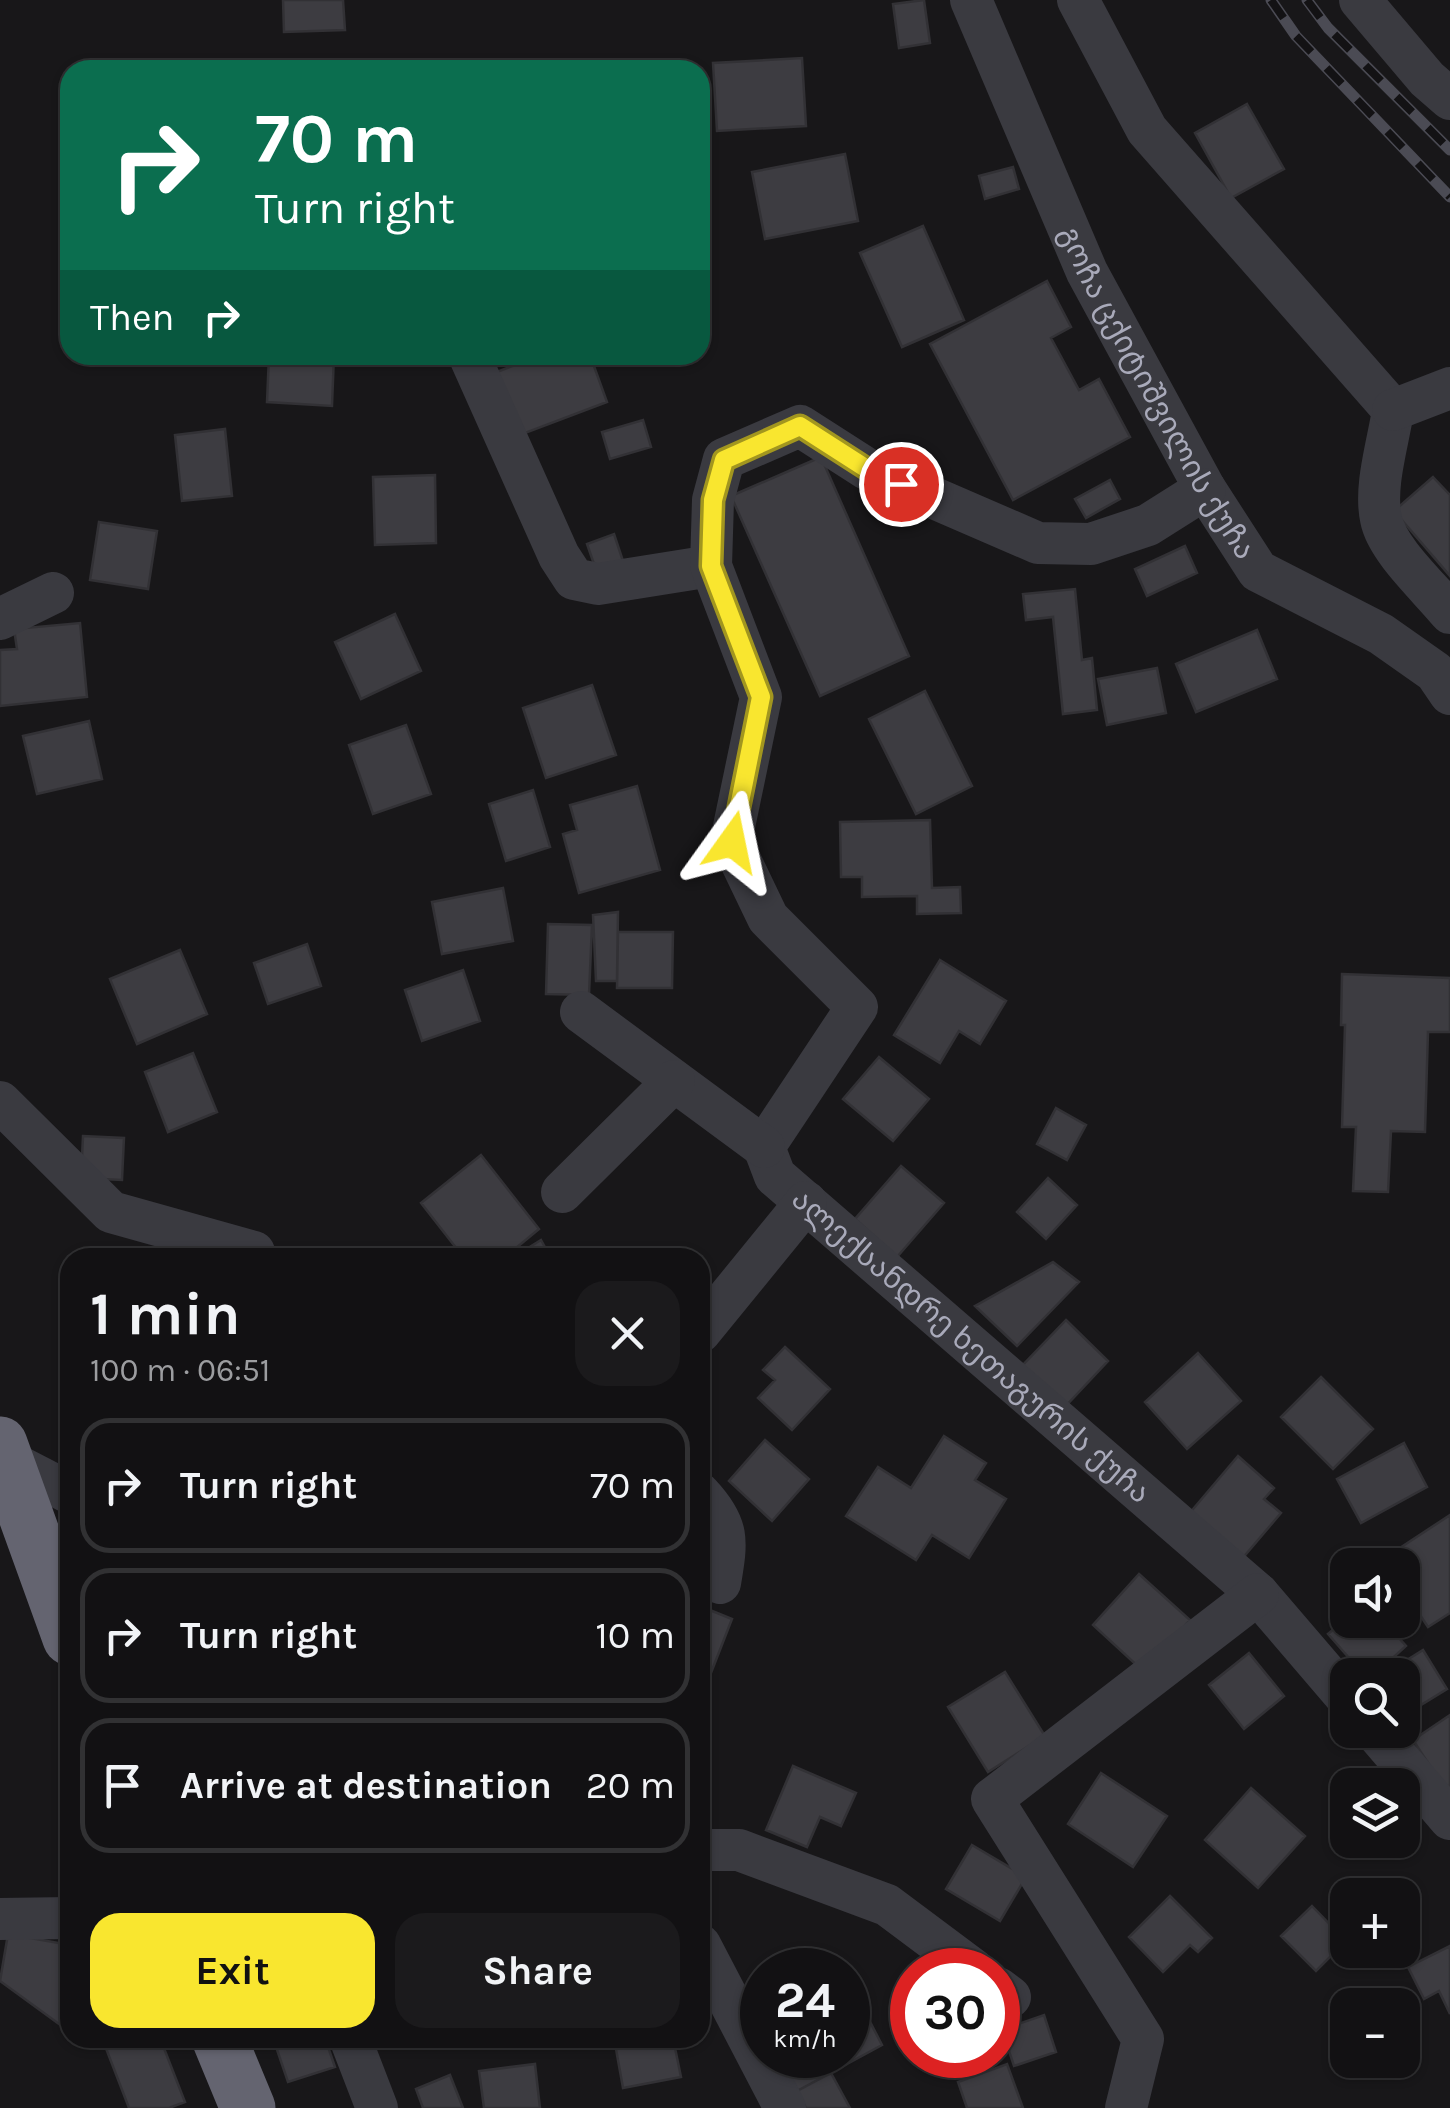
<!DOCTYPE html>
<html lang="en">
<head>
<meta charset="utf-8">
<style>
	body { margin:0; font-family:Karla,"Noto Sans Georgian",sans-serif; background:#1b1a1c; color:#f1f3f6; height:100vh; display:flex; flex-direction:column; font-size:38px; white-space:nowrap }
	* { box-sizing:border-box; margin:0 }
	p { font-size:32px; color:#9c9da0 }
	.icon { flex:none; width:55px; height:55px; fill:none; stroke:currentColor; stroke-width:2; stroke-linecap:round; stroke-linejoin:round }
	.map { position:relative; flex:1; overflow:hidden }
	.side { position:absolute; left:60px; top:1248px; width:650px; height:800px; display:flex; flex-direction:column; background:#121113; border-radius:30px; box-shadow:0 2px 8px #0004,0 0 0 2px #313133 }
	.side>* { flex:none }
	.banner { position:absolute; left:60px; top:60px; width:650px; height:305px; border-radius:30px; box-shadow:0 2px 8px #0004,0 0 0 2px #313133; background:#0b6e4f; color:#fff; overflow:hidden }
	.buttons { position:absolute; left:1330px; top:1548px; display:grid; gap:20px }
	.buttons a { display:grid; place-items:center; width:90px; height:90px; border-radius:20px; background:#121113; box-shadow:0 2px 8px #0004,0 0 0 2px #313133; font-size:50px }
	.speed { position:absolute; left:740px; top:1948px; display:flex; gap:20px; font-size:50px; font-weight:700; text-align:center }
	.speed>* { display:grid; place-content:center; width:130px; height:130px; border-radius:50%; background:#121113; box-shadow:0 2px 8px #0004,0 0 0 2px #313133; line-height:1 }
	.speed small { font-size:25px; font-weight:400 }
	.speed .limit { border:15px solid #d22; background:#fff; color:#111 }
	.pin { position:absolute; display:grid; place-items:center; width:85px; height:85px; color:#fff; margin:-42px; border:5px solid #fff; border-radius:50%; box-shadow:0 2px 10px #0007 }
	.me { position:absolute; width:110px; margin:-55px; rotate:12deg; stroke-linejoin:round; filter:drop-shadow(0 0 8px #0008) }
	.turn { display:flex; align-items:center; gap:35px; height:210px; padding:0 30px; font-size:45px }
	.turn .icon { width:130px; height:130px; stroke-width:2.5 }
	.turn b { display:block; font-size:70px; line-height:85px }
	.then { display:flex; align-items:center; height:95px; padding:0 30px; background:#0003; gap:20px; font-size:38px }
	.round { display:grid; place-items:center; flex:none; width:105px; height:105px; border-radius:30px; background:#1b1a1c }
	.head { display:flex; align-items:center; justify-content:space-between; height:170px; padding:0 30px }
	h1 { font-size:60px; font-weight:700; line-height:75px }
	.action { display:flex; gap:20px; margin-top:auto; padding:20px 30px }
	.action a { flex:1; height:115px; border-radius:30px; background:#f9e62f; color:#111; font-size:40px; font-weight:700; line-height:115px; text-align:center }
	.action a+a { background:#1b1a1c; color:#f1f3f6 }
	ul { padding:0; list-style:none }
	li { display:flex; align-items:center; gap:30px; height:135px; margin:0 20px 15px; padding:0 10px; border:5px solid #313133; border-radius:30px }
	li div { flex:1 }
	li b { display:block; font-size:38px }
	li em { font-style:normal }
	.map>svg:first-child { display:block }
	.building { fill:#3d3c41; stroke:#323135; stroke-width:2.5 }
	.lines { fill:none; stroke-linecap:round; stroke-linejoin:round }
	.minor { stroke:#3a3a40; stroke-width:42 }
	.highway { stroke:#646470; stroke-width:55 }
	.rail-casing { stroke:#4b4b54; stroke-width:11 }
	.rail { stroke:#131214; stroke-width:8; stroke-dasharray:22; stroke-linecap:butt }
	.route-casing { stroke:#a2961f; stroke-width:25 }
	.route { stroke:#f9e62f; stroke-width:18 }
	.labels { text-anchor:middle; stroke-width:9; stroke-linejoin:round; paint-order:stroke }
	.street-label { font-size:30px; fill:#a9aaba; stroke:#131214 }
</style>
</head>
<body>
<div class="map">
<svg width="1450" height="2108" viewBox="0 0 1450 2108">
	<rect width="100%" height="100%" fill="#181719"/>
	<path class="building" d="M283 0H343L345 30 284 32Z
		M924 0 930 43 899 48 893 4Z
		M802 58 806 126 717 131 713 63Z
		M1247 104 1284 169 1231 198 1195 133Z
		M845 154 858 221 765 239 752 172Z
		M1013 167 1019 189 985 199 979 176Z
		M923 226 964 320 902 347 860 253Z
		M1047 281 1071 327 1051 338 1079 390 1099 379 1130 437 1013 500 930 344Z
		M269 355H334L332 406 267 402Z
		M541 355H590L607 402 512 438 489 375Z
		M643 420 651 447 610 459 602 432Z
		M225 429 232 496 182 501 175 435Z
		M821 457 909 656 820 696 731 496Z
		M435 475 436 543 375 545 373 477Z
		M1433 477 1450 495V576L1394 511Z
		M1110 480 1120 499 1086 518 1075 499Z
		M99 522 157 531 148 589 90 580Z
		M614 534 623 561 596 570 587 544Z
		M1185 546 1197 573 1147 596 1135 569Z
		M1075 589 1082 660 1092 658 1097 710 1063 714 1053 617 1026 620 1023 594Z
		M395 614 421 671 361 699 335 642Z
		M80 623 87 697 0 706V650L17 649 14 629Z
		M1257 630 1277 679 1196 712 1176 664Z
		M1157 668 1166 713 1107 725 1098 679Z
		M592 685 616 755 546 778 523 708Z
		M925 691 972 786 916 814 869 719Z
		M89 721 102 779 37 794 23 736Z
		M406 725 431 794 373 814 349 745Z
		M637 786 660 870 579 893 563 834 577 830 570 805Z
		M533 790 550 847 506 861 489 804Z
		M930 820 932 888 960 887 961 913 917 914V896L862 897V877H841L840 822Z
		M503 888 513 941 442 954 432 902Z
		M618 912 617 981H596L593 915Z
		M548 924 592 925 589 995 546 994Z
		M618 932H673L672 988H617Z
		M307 944 321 986 268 1004 254 963Z
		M180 950 207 1014 137 1044 110 979Z
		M940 960 1006 1001 980 1044 959 1031 940 1063 894 1035Z
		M463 970 480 1021 422 1041 405 990Z
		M1342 974 1450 978V1032H1428L1425 1132 1391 1131 1388 1192 1353 1191 1356 1127H1342L1345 1025H1341Z
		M193 1053 217 1112 168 1132 145 1072Z
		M879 1057 929 1099 893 1141 843 1099Z
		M1056 1108 1086 1125 1067 1160 1037 1144Z
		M83 1136 124 1138 122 1180 81 1178Z
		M481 1155 539 1229 504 1258H464L421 1203Z
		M901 1166 944 1203 897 1257 855 1219Z
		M1048 1178 1077 1205 1046 1239 1017 1212Z
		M541 1240 551 1258H512Z
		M1053 1262 1079 1282 1017 1346 975 1306Z
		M1066 1320 1108 1361 1062 1410 1019 1369Z
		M785 1347 830 1389 792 1430 758 1398 775 1380 763 1370Z
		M1198 1353 1241 1401 1187 1449 1145 1402Z
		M1321 1377 1373 1429 1333 1469 1281 1417Z
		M944 1436 986 1463 975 1480 1006 1499 969 1558 932 1535 916 1560 846 1516 878 1467 911 1488Z
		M765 1440 809 1479 772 1521 729 1481Z
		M1404 1443 1427 1487 1361 1523 1337 1479Z
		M1238 1456 1274 1488 1264 1499 1281 1513 1241 1560 1188 1515Z
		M1450 1515V1613L1428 1627 1402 1588V1565H1387L1383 1559Z
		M1139 1574 1190 1620 1143 1671 1093 1625Z
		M700 1606 732 1619 709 1678 700 1674Z
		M1348 1617V1620H1383L1406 1646 1374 1675H1364L1328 1634Z
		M1423 1650 1447 1689 1403 1716 1402 1675H1383Z
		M1249 1653 1284 1696 1244 1729 1209 1685Z
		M1005 1672 1045 1736 988 1772 948 1707Z
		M1450 1715V1785L1445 1789 1413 1740Z
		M793 1766 856 1793 841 1826 820 1817 807 1847 766 1830Z
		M1101 1773 1167 1816 1133 1867 1068 1824Z
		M1251 1788 1305 1836 1258 1888 1205 1840Z
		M972 1845 1026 1877 1000 1921 946 1889Z
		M1170 1896 1212 1938 1198 1952 1190 1945 1163 1972 1129 1937Z
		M1312 1906 1346 1941 1316 1971 1281 1936Z
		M8 1934 70 1945V2032L0 1981Z
		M1450 1946V2014L1439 1991 1424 1999 1408 1967Z
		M848 1979 882 2045 797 2091 778 2055H848Z
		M1044 2015 1056 2052 1014 2066 1009 2051 997 2055 998 2031Z
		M102 2038H160L185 2102 169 2108H129Z
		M273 2038H325L335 2067 288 2082Z
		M614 2038H673L681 2077 623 2088Z
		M535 2064 540 2108H484L479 2071Z
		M1007 2064 1023 2108H967L958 2082Z
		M831 2073 850 2108H806L797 2091Z
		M450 2075 463 2108H423L416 2089Z"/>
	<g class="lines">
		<g class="minor">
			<path id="s1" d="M971 0 1087 272 1205 489 1258 571 1381 634 1435 672 1450 694"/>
			<path d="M1078 0 1147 130 1393 410C1388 444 1374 486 1381 519 1387 550 1430 588 1450 613"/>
			<path d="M1360 0 1427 79 1450 99"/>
			<path d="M469 355 559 556 574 579 598 584 711 566"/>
			<path d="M1393 410 1450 388"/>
			<path id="s2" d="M1205 489 1148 525 1091 544 1038 543 867 469 800 426 724 459 713 500 711 566 761 697 731 841 768 918 857 1007 764 1147 775 1176 1258 1594 1348 1699"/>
			<path d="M0 619 53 593"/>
			<path d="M581 1012 764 1147"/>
			<path d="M0 1102 111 1212 254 1252"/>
			<path d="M562 1192 674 1081"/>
			<path d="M700 1332 806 1202"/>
			<path d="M6 1460 70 1493"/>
			<path d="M700 1494C730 1526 727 1541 720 1583"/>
			<path d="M1374 1730 1450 1819"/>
			<path d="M700 1850H739L887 1905 974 1970"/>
			<path d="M0 1919 70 1918"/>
			<path d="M700 1945 785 2108"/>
			<path d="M998 1988 1010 1997"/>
			<path d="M350 2038 377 2108"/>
			<path d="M1126 2108 1143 2039 992 1799 1258 1594"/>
		</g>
		<path class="highway" d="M0 1444 70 1638
			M219 2038 248 2108"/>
		<g class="rail-casing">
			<path id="rail" d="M1271 0 1296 36 1450 197
				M1307 0 1328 28 1450 150"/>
		</g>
		<use href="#rail" class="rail"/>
	</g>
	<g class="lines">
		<g class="route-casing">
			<path id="route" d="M732 842 761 697 711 566 713 500 724 460 800 426 867 469 901 484"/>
		</g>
		<use href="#route" class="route"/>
	</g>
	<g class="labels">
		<g class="street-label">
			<text dy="10" stroke="none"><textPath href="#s1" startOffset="435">გოჩა ცქიტიშვილის ქუჩა</textPath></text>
			<text dy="10" stroke="none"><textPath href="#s2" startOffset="1595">ალექსანდრე ხეთაგურის ქუჩა</textPath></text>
		</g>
	</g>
</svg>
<div class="buttons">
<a><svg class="icon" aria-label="sound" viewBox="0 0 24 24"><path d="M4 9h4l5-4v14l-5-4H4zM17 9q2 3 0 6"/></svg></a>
<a><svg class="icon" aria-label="search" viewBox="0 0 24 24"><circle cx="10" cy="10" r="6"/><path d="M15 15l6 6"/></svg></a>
<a><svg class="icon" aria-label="layers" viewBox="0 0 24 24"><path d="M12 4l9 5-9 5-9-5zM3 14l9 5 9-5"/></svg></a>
<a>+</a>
<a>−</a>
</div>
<div class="speed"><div>24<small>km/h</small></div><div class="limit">30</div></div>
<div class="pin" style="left:901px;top:484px;background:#d93025"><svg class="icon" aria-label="arrive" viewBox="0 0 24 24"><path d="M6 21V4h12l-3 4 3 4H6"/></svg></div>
<svg class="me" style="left:732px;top:842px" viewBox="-20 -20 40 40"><path d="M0-17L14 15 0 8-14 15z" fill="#f9e62f" stroke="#fff" stroke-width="4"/></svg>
<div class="banner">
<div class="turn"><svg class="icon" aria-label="right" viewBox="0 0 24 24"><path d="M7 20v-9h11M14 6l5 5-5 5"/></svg><div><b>70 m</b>Turn right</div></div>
<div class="then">Then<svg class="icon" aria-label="right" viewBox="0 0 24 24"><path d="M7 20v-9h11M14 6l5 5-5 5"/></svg></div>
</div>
<section class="side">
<div class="head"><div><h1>1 min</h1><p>100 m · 06:51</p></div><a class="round"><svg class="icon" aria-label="close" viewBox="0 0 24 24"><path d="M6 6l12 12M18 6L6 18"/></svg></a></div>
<ul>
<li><svg class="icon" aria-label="right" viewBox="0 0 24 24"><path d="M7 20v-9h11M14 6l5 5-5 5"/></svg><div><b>Turn right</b></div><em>70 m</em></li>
<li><svg class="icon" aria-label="right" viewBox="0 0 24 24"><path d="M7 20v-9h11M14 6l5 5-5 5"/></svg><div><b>Turn right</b></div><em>10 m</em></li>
<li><svg class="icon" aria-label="arrive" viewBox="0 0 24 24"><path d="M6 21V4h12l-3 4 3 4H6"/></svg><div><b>Arrive at destination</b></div><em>20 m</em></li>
</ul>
<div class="action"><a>Exit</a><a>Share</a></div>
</section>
</div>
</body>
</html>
